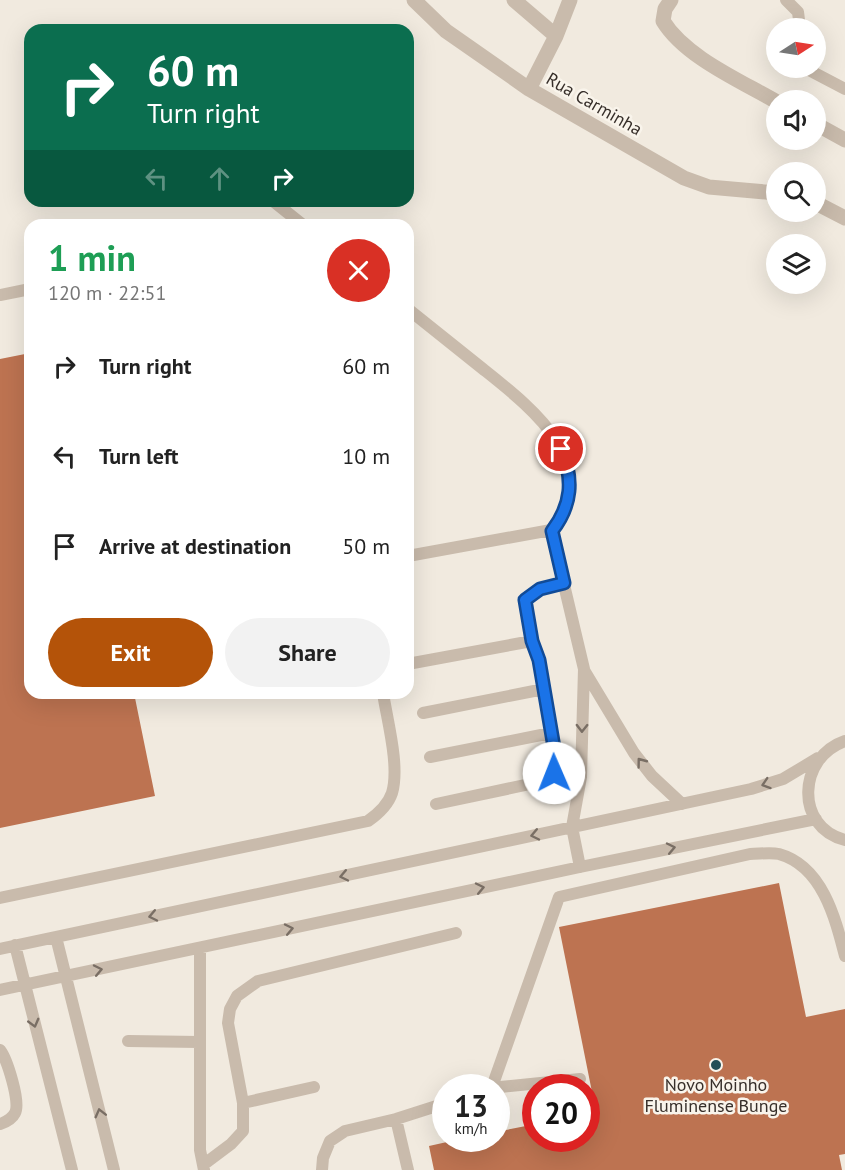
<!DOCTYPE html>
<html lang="en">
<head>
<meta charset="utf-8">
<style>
	body { margin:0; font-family:"PT Sans",sans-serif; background:#f2f2f2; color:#222; height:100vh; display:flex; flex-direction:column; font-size:22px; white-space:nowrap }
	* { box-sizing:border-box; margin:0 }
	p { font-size:20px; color:#767676 }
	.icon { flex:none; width:33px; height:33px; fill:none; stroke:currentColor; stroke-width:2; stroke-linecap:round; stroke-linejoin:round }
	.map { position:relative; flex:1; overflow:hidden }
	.details { position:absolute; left:24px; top:219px; width:390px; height:480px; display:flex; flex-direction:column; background:#fff; border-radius:18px; box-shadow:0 6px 24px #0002 }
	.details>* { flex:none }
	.top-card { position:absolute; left:24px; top:24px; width:390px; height:183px; border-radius:18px; box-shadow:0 6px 24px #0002; background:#0b6e4f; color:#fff; overflow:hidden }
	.needle { width:39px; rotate:78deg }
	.buttons { position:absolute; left:766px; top:18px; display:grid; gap:12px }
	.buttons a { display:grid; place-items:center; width:60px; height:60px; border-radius:50%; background:#fff; box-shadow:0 6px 24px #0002; font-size:30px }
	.speed { position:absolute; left:432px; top:1074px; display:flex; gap:12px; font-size:30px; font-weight:700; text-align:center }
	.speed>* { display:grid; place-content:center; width:78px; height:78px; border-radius:50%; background:#fff; box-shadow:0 6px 24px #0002; line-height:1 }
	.speed small { font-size:15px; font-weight:400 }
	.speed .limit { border:9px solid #d22; background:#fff; color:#111 }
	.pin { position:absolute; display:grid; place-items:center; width:51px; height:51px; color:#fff; margin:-26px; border:3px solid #fff; border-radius:50%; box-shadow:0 2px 6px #0007 }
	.me { position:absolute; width:66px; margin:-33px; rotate:359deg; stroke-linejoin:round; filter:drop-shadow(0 0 4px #0008) }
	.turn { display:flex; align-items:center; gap:21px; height:126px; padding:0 24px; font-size:27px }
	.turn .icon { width:78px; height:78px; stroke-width:2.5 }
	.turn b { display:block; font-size:42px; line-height:51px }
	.lanes { display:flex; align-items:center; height:57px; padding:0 24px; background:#0003; justify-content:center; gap:30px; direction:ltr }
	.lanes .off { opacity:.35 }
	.round { display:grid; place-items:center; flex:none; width:63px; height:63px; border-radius:32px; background:#f2f2f2 }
	.overview { display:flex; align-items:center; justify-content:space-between; height:102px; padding:0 24px }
	h1 { font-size:36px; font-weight:600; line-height:45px; color:#1e9e55 }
	.primary-button { display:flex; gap:12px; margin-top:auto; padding:12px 24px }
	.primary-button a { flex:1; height:69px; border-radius:36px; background:#b45309; color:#fff; font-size:24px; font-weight:600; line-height:69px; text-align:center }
	.primary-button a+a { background:#f2f2f2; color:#222 }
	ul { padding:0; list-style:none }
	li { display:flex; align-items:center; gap:18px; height:90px; padding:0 24px }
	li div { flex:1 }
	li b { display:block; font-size:22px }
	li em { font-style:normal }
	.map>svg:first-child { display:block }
	.building { fill:#bd7351 }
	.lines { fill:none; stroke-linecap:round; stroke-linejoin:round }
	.lane { stroke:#c9bbac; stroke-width:12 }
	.street { stroke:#c9bbac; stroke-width:15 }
	.oneway { stroke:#796e64 }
	.route-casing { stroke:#114b97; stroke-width:15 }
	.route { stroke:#1a73e8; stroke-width:10 }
	.poi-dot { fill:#234f56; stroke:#f9f4eb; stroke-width:2 }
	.labels { text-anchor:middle; stroke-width:5; stroke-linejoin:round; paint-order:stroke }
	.street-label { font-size:18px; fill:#372f2a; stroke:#f9f4eb }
	.poi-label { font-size:18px; fill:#372f2a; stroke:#f9f4eb }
</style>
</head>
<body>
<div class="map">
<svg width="845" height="1170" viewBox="0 0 845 1170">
	<rect width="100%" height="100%" fill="#f1eadf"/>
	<path class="building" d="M30 353V693H134L155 796 0 828V359Z
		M779 883 806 1017 845 1009V1154L839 1155 842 1170H434L429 1146 465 1138H496V1132L536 1124V1138H586V1114L596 1112 559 927Z"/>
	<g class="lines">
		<path class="lane" d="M786 0 798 12 800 28
			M805 68 845 89
			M273 201 303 225
			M0 295 30 289
			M408 309C433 329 458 349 483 369 532 408 605 464 551 530L408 556
			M551 530 584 669 581 777 572 827 580 867
			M532 641 525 600 540 589 564 583
			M413 663 532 641 539 661 556 759 553 773 544 781 436 804
			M584 670 634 753 652 776 682 804
			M423 713 544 689
			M845 741C798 757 794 827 845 840
			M430 757 551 733
			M0 898 368 821C378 814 388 805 392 793 400 766 387 720 383 693
			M56 937 114 1170
			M15 945 72 1170
			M200 948V1150L204 1170
			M0 949 751 789 783 779 818 758
			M0 990 580 867 816 819
			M128 1041 199 1042
			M0 1050C7 1059 21 1103 15 1113 12 1119 6 1122 0 1124
			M492 1087 559 897 750 854C759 854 770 852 779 854 822 866 835 917 845 956
			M491 1088 580 1079
			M243 1103 314 1087
			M396 1119 408 1170
			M203 1165 231 1144 243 1131V1103L228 1023 230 1009 237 996 258 981 456 933
			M322 1170 323 1158 330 1141 345 1131 396 1119 446 1103"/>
		<path class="street" d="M414 0 446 31 529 89 684 178 709 187 777 193
			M514 0 556 36
			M671 0 665 9 663 21C685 57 741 81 777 102
			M529 89 556 36 570 0
			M816 124 845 140
			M816 203 845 218"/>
	</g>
	<defs><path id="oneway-chevron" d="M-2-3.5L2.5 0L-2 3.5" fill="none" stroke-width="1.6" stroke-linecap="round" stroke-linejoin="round" transform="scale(1.5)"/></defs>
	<g class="oneway">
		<use href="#oneway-chevron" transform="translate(582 728) rotate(91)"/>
		<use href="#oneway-chevron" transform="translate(641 762) rotate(-127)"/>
		<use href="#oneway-chevron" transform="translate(766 784) rotate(162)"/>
		<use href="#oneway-chevron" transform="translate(535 835) rotate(168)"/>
		<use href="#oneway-chevron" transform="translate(671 848) rotate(-12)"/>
		<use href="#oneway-chevron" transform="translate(344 876) rotate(168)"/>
		<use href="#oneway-chevron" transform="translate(480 888) rotate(-12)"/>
		<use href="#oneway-chevron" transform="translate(153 916) rotate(168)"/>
		<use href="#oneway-chevron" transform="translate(289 929) rotate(-12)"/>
		<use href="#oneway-chevron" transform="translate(98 970) rotate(-12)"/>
		<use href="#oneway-chevron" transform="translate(34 1023) rotate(75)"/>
		<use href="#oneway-chevron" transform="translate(100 1113) rotate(-104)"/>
	</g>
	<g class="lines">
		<g class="route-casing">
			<path id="route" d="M554 773 556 759 539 660 532 641 525 600 540 589 564 583 552 531C572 505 574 479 561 449"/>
		</g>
		<use href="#route" class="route"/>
	</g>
	<circle class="poi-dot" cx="716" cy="1065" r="6"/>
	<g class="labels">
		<g class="street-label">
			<text transform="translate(594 104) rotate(30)" y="6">Rua Carminha</text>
		</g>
		<g class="poi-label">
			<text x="716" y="1091">Novo Moinho<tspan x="716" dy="21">Fluminense Bunge</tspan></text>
		</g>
	</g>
</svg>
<div class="buttons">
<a><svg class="needle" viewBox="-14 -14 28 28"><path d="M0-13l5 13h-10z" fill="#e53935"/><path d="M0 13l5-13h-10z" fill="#767676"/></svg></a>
<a><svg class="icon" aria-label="sound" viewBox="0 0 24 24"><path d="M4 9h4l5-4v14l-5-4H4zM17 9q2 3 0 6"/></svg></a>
<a><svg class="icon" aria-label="search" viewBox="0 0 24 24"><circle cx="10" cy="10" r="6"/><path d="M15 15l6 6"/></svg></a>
<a><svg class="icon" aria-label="layers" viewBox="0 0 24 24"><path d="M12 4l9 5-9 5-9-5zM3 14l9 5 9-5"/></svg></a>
</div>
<div class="speed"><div>13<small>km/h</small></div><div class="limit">20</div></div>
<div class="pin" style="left:561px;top:449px;background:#d93025"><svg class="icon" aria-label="arrive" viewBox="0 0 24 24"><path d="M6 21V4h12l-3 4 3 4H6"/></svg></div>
<svg class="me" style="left:554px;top:773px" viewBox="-20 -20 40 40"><circle r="19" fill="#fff"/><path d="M0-13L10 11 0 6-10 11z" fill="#1a73e8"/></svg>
<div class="top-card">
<div class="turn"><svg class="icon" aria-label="right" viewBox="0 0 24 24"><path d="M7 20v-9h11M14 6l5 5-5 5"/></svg><div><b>60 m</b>Turn right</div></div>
<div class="lanes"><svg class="icon off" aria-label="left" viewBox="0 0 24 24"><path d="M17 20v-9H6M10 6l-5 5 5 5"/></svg><svg class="icon off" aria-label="ahead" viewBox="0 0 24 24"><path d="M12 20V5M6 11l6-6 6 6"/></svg><svg class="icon" aria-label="right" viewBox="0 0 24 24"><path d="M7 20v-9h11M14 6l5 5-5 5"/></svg></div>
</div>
<section class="details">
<div class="overview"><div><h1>1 min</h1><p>120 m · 22:51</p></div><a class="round" style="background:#d93025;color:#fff"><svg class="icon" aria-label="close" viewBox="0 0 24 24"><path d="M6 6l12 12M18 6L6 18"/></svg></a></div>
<ul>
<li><svg class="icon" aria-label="right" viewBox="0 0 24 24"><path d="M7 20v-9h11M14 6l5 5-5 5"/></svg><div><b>Turn right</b></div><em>60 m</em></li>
<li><svg class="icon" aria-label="left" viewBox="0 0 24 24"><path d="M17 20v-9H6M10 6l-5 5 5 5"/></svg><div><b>Turn left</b></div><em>10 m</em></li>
<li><svg class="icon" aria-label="arrive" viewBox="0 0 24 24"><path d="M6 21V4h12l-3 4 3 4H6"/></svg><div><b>Arrive at destination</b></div><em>50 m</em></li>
</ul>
<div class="primary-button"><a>Exit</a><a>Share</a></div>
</section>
</div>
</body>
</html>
